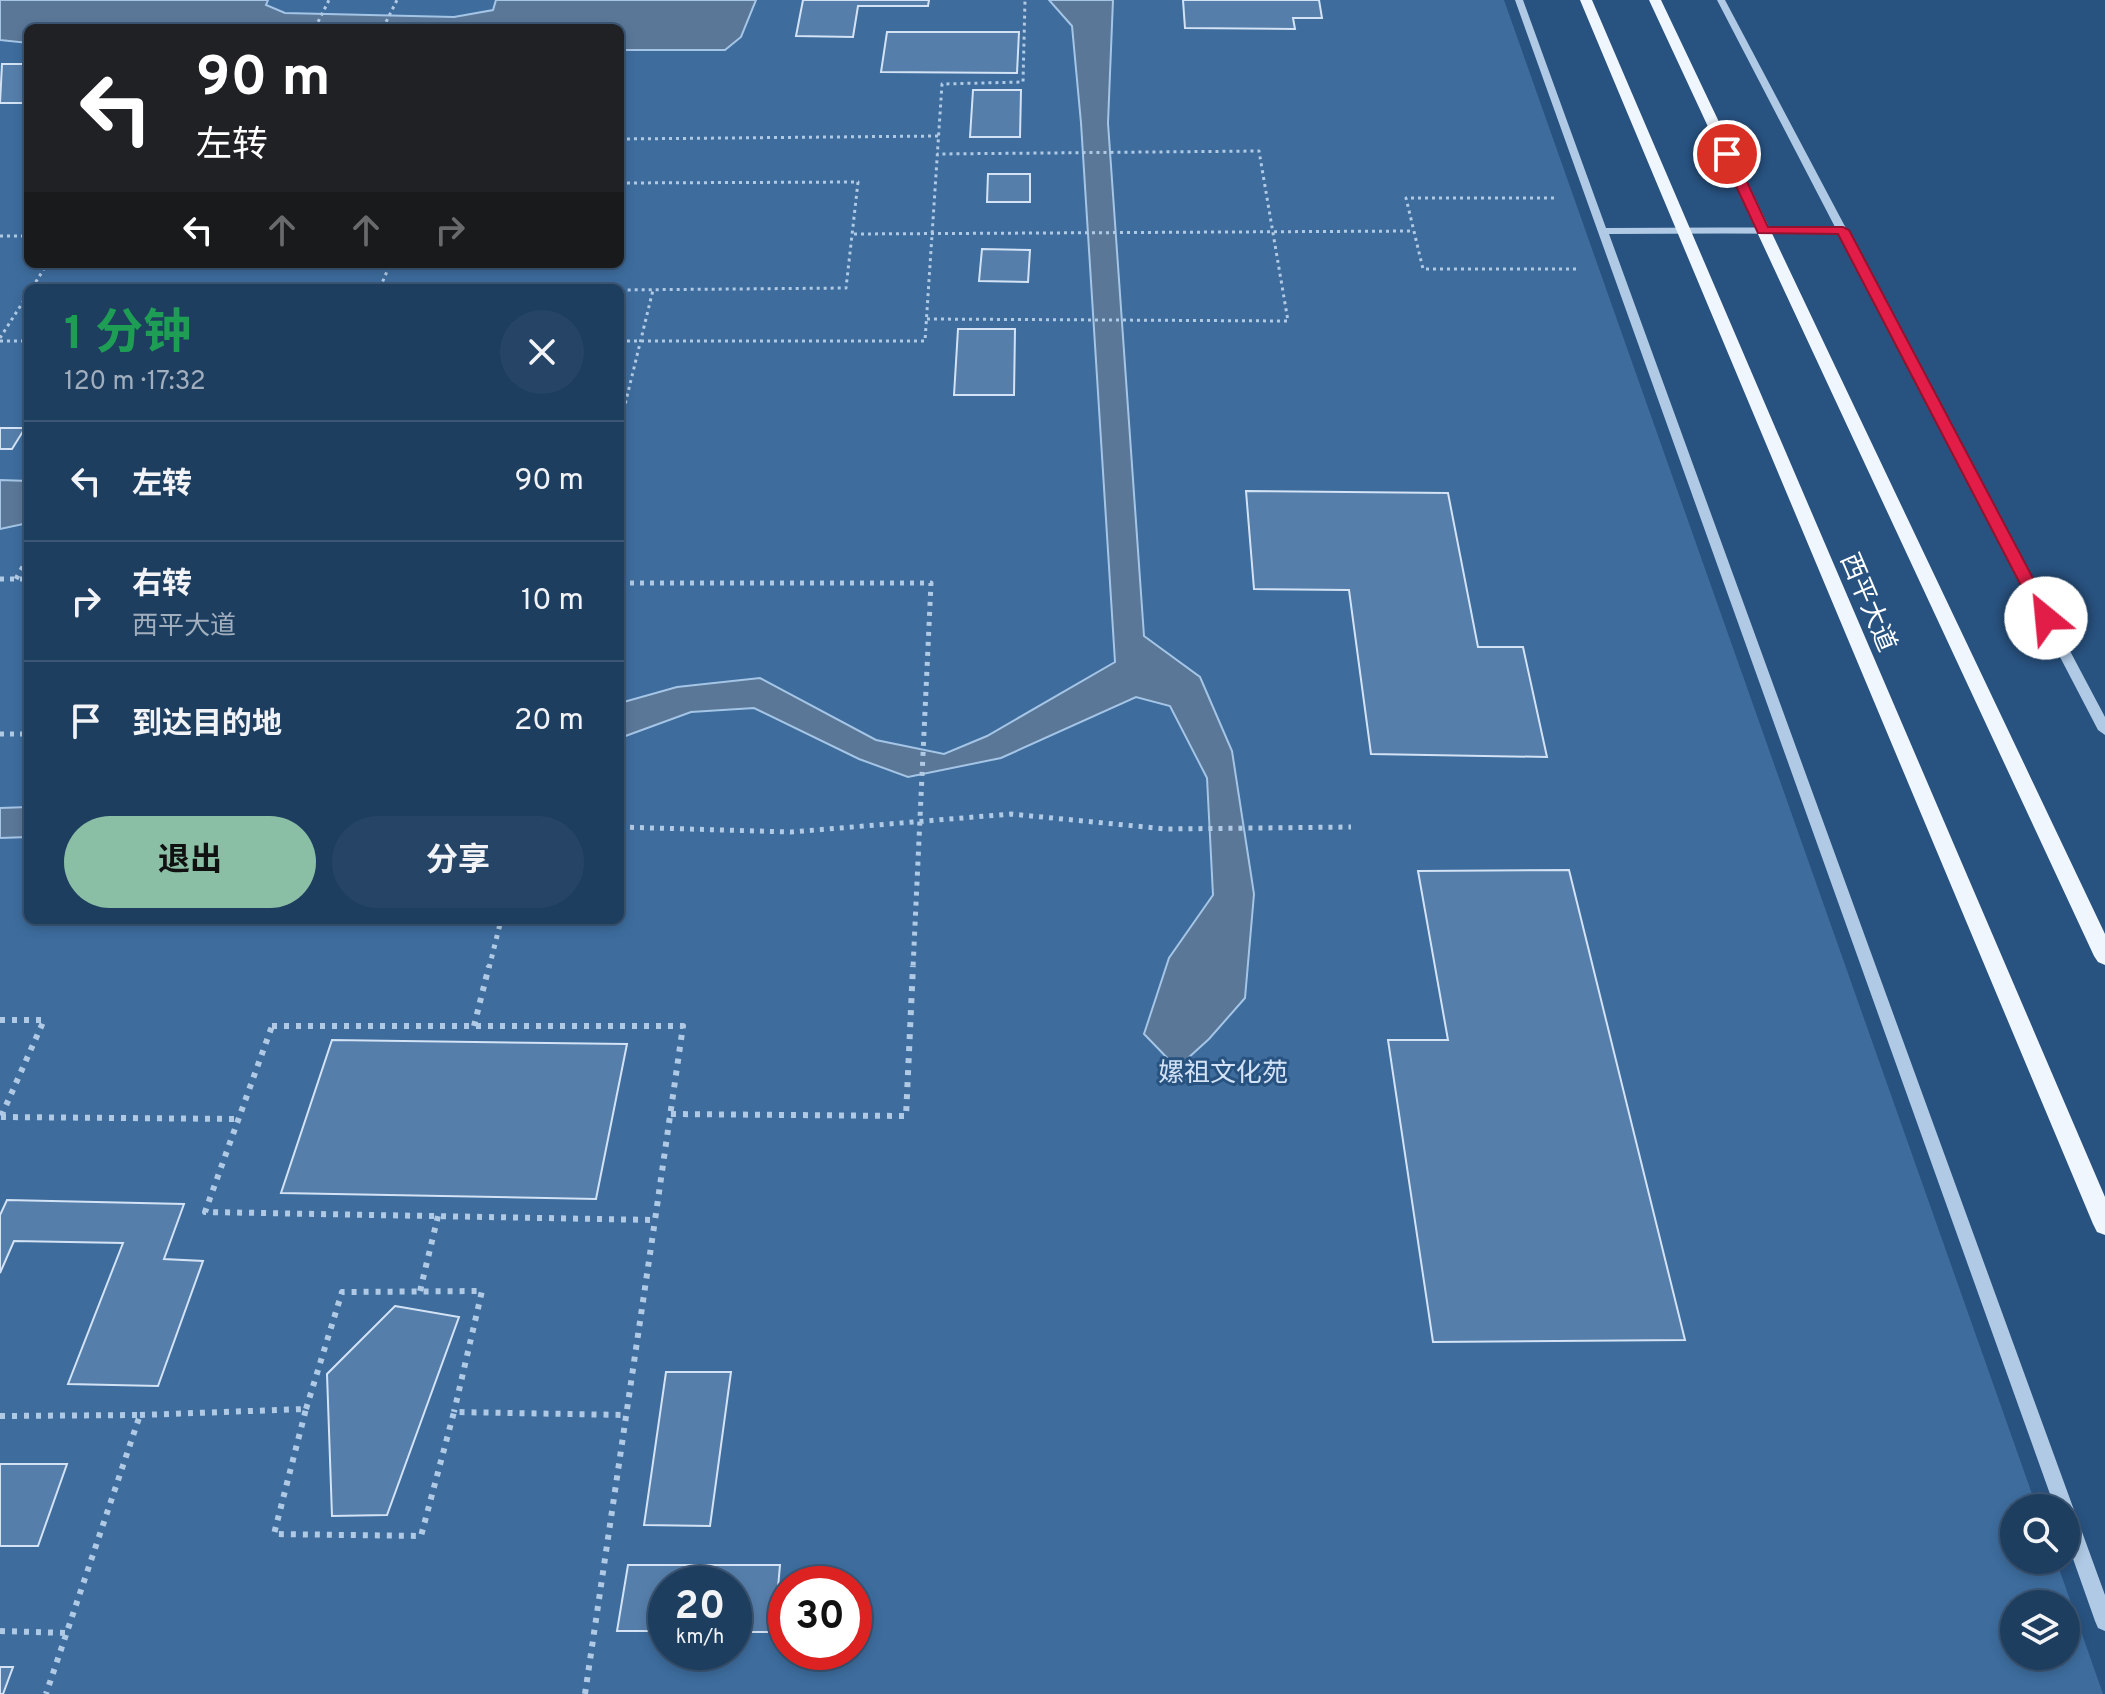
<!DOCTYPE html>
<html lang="zh">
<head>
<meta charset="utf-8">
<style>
	body { margin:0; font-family:Overpass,"Noto Sans SC",sans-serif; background:#264566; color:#f1f3f6; height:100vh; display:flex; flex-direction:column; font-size:30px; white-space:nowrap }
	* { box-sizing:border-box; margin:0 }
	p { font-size:26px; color:#a1aebd }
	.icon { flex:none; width:44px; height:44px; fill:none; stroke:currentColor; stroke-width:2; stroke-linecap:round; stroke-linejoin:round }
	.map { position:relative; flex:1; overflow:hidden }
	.drawer { position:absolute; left:24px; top:284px; width:600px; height:640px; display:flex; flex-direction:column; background:#1e3e60; border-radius:12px; box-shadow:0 4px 12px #0003,0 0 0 2px #3c5775 }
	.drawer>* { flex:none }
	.banner { position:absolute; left:24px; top:24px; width:600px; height:244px; border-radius:12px; box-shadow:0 4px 12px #0003,0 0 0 2px #3c5775; background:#202124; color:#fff; overflow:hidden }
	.fabs { position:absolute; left:2000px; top:1494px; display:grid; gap:16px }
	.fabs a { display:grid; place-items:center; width:80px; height:80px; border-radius:50%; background:#1e3e60; box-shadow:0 4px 12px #0003,0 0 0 2px #3c5775; font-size:40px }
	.speed { position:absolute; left:648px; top:1566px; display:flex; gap:16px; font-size:40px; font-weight:700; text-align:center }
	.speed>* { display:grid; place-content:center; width:104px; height:104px; border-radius:50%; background:#1e3e60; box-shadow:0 4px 12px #0003,0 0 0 2px #3c5775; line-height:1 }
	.speed small { font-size:20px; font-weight:400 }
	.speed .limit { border:12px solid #d22; background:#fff; color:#111 }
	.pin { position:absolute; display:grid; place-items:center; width:68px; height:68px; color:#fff; margin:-34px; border:4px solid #fff; border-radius:50%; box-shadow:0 2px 8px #0007 }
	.me { position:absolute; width:88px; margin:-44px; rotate:332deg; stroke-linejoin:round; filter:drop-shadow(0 0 6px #0008) }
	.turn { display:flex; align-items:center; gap:28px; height:168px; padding:0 40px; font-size:36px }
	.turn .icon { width:104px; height:104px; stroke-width:2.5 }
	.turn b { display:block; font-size:56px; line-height:68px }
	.lanes { display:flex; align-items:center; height:76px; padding:0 40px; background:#0003; justify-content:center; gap:40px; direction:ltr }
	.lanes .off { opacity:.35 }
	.round { display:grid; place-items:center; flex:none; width:84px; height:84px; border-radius:42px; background:#264566 }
	.headline { display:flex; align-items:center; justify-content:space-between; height:136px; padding:0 40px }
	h1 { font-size:48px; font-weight:700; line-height:60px; color:#1e9e55 }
	.primary-button { display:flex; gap:16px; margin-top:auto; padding:16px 40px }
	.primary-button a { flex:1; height:92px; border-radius:48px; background:#8abfa5; color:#111; font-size:32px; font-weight:700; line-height:92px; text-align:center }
	.primary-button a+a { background:#264566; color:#f1f3f6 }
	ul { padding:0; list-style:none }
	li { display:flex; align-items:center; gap:24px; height:120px; padding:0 40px; border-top:2px solid #3c5775 }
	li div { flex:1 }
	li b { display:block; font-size:30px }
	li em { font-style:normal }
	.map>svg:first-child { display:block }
	.green { fill:#3d6c9d; fill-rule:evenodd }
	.water { fill:#5a7798; stroke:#a5c5e6; stroke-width:2 }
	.building { fill:#557eaa; stroke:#d3e3f5; stroke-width:2 }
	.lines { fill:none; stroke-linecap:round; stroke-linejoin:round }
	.path-far2 { stroke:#b0cae5; stroke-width:3; stroke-dasharray:3 4; stroke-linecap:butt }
	.path-far1 { stroke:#b0cae5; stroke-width:5; stroke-dasharray:4 6; stroke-linecap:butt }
	.path { stroke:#b0cae5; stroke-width:6; stroke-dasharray:5 7; stroke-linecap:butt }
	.minor { fill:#b0cae5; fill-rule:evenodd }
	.major { fill:#f0f6fd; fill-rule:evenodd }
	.route { fill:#e11d48; stroke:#92132f; stroke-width:2 }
	.labels { text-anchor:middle; stroke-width:6; stroke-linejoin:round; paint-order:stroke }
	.street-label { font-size:26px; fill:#fff; stroke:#285280 }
	.park-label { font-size:26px; fill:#d3e3f5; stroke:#285280 }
</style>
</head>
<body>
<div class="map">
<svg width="2105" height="1694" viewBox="0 0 2105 1694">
	<rect width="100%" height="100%" fill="#285280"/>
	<path class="green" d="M0 0H1504L2037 1508H2014V1560H2056L2103 1694H0ZM28 28H620V264H28ZM28 288H620V920H28ZM666 1584H734V1652H666ZM786 1584H854V1652H786ZM2014 1604H2066V1656H2014Z"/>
	<path class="water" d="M0 0H268L266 5 285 13 454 17 493 10 496 0H756L741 37 725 50H620V28H28V43L0 40Z
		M1049 0H1113L1108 123 1144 636 1200 677 1232 751 1254 894 1245 998 1209 1039 1177 1068 1144 1034 1169 958 1213 895 1207 778 1170 706 1136 697 1001 758 908 777 859 759 754 708 691 712 620 738V703L677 687 760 678 876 740 944 754 987 736 1115 662 1081 123 1072 26Z
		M0 480 28 481V523L0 529Z
		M28 807V837L0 838V808Z"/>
	<path class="building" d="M803 0H929L928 6H858L853 37 796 36Z
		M1183 0H1319L1322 18H1293L1295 29 1185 28Z
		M887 32H1019L1017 73 881 72Z
		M2 64H28V103H0Z
		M973 90H1021L1020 137H970Z
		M988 174H1030V202H987Z
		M982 249 1030 250 1028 282 979 281Z
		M958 329H1015L1014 395H954Z
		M0 428H25L12 449H0Z
		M1246 491 1448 493 1478 647H1523L1547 757 1371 754 1349 590 1254 589Z
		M1569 870 1685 1340 1433 1342 1388 1040H1448L1418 871Z
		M332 1040 627 1044 596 1199 281 1193Z
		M7 1200 184 1204 164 1259 203 1261 158 1386 68 1384 123 1243 14 1241 0 1273V1215Z
		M395 1306 459 1317 387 1515 332 1516 327 1374Z
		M666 1372H731L710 1526 644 1525Z
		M0 1464H67L38 1546H0Z
		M628 1565H780L774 1632H734V1584H666V1631H617Z
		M0 1667H13L3 1694H0Z"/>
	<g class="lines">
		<path class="path-far2" d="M315 28 329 0
			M383 28 397 0
			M620 139 938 136
			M620 183 858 182 846 288 620 290
			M1554 198H1406L1423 269H1580
			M854 234 1413 231
			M0 236H28
			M32 288 47 264
			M380 288 390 264
			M927 319 1288 321 1259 151 937 154
			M0 338 28 294
			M0 341H28
			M620 341H925L942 84 1023 82 1025 0
			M622 417 653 290"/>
		<path class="path-far1" d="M620 427 623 415
			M0 579H28
			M16 579 28 558
			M620 583H931L913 968
			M0 734H28
			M620 827 791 832 1011 814 1166 829 1351 827
			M489 968 501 920"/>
		<path class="path" d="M0 1020H44L0 1119
			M272 1026H683L655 1220 205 1212Z
			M474 1026 489 966
			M671 1114 906 1116 913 966
			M1 1117 239 1119
			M420 1291 438 1216
			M306 1409 342 1292 482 1291 454 1412
			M140 1415 306 1409 274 1534 421 1536 454 1412 627 1415
			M0 1416 140 1415 46 1694
			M0 1631 67 1633
			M585 1694 655 1220"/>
		<path class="minor" d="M1515 0H1523L1606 228 1835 227 1717 0H1725L2105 717V735L2098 730 1839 233 1609 234 2105 1595V1631L2098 1628 2095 1621 2066 1539V1508H2055Z"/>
		<path class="major" d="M1580 0H1592L2105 1197V1235L2097 1232 2093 1224Z
			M1649 0H1661L2105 934V965L2098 962 2094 956Z"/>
	</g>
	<path class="route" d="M1727 150 1734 154 1768 227H1843L1849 230 2054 618 2052 622 2046 624 2038 618 1838 234 1758 233 1721 154Z"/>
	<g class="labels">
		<g class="street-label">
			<text transform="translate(1869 602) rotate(67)" y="9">西平大道</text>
		</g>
		<g class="park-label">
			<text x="1223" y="1081">嫘祖文化苑</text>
		</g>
	</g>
</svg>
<div class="fabs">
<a><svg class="icon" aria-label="search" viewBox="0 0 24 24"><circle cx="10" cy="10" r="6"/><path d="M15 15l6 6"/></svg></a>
<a><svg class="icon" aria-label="layers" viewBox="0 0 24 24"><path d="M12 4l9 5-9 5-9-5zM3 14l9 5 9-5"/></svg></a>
</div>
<div class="speed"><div>20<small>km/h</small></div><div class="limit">30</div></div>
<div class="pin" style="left:1727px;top:154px;background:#d93025"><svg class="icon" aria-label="arrive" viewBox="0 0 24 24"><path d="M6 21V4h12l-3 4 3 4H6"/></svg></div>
<svg class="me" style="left:2046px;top:618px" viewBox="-20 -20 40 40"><circle r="19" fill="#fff"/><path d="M0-13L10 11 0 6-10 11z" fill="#e11d48"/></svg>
<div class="banner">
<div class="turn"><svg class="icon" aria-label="left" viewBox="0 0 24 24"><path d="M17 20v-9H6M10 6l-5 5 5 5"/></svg><div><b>90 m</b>左转</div></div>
<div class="lanes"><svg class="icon" aria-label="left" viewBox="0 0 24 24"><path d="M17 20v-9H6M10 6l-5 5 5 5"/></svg><svg class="icon off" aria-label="ahead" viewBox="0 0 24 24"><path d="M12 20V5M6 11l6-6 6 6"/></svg><svg class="icon off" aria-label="ahead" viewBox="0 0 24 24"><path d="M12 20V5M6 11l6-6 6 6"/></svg><svg class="icon off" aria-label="right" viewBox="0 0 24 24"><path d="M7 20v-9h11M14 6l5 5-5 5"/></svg></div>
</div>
<section class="drawer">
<div class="headline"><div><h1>1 分钟</h1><p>120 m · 17:32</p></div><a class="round"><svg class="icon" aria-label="close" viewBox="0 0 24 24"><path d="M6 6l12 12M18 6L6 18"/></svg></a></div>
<ul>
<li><svg class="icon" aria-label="left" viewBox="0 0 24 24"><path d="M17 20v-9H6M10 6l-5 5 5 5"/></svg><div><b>左转</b></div><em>90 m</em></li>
<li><svg class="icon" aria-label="right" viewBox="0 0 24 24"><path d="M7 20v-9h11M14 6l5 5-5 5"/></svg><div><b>右转</b><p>西平大道</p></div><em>10 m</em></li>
<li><svg class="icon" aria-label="arrive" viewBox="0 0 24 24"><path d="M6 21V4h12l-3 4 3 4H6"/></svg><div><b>到达目的地</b></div><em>20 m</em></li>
</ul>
<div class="primary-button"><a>退出</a><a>分享</a></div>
</section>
</div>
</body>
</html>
